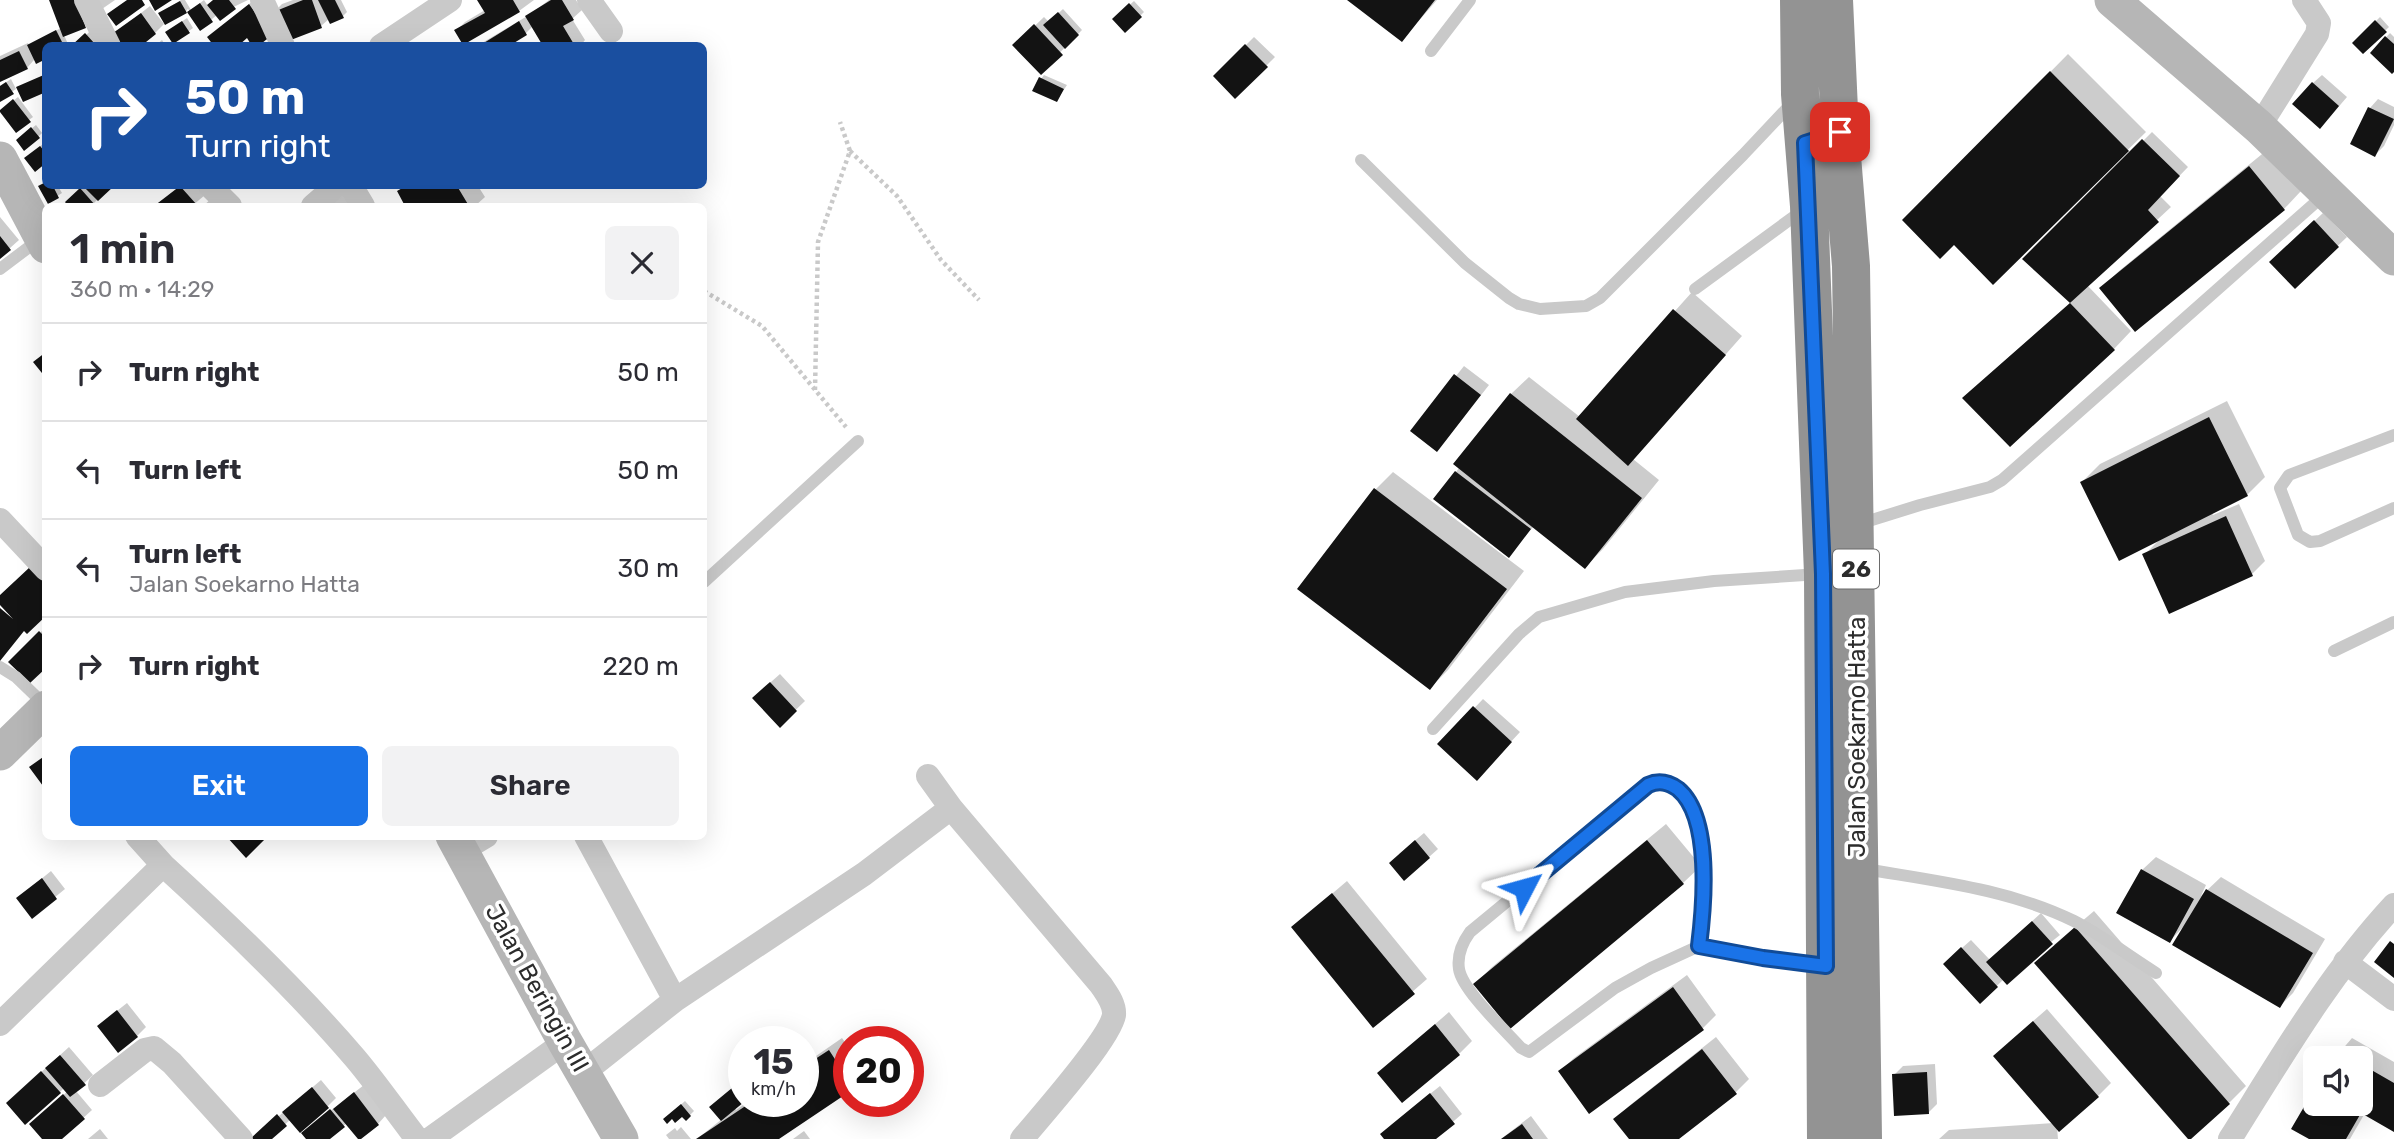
<!DOCTYPE html>
<html lang="en">
<head>
<meta charset="utf-8">
<style>
	body { margin:0; font-family:Rubik,sans-serif; background:#f2f2f3; color:#2b2b33; height:100vh; display:flex; flex-direction:column; font-size:26px; white-space:nowrap }
	* { box-sizing:border-box; margin:0 }
	p { font-size:23px; color:#7c7c81 }
	.icon { flex:none; width:38px; height:38px; fill:none; stroke:currentColor; stroke-width:2; stroke-linecap:round; stroke-linejoin:round }
	.map { position:relative; flex:1; overflow:hidden }
	.details { position:absolute; left:42px; top:203px; width:665px; height:637px; display:flex; flex-direction:column; background:#fff; border-radius:10px; box-shadow:0 7px 28px #0002 }
	.details>* { flex:none }
	.top-card { position:absolute; left:42px; top:42px; width:665px; height:147px; border-radius:10px; box-shadow:0 7px 28px #0002; background:#1a4fa0; color:#fff; overflow:hidden }
	.tools { position:absolute; left:2303px; top:1046px; display:grid; gap:14px }
	.tools a { display:grid; place-items:center; width:70px; height:70px; border-radius:10px; background:#fff; box-shadow:0 7px 28px #0002; font-size:35px }
	.speed { position:absolute; left:728px; top:1026px; display:flex; gap:14px; font-size:35px; font-weight:700; text-align:center }
	.speed>* { display:grid; place-content:center; width:91px; height:91px; border-radius:50%; background:#fff; box-shadow:0 7px 28px #0002; line-height:1 }
	.speed small { font-size:18px; font-weight:400 }
	.speed .limit { border:10px solid #d22; background:#fff; color:#111 }
	.pin { position:absolute; display:grid; place-items:center; width:60px; height:60px; color:#fff; margin:-30px; border-radius:14px; box-shadow:0 4px 10px #0006 }
	.me { position:absolute; width:77px; margin:-38px; rotate:51deg; stroke-linejoin:round; filter:drop-shadow(0 0 5px #0008) }
	.turn { display:flex; align-items:center; gap:24px; height:147px; padding:0 28px; font-size:32px }
	.turn .icon { width:91px; height:91px; stroke-width:2.5 }
	.turn b { display:block; font-size:49px; line-height:60px }
	.round { display:grid; place-items:center; flex:none; width:74px; height:74px; border-radius:10px; background:#f2f2f3 }
	.head { display:flex; align-items:center; justify-content:space-between; height:119px; padding:0 28px }
	h1 { font-size:42px; font-weight:600; line-height:52px }
	.button { display:flex; gap:14px; margin-top:auto; padding:14px 28px }
	.button a { flex:1; height:80px; border-radius:10px; background:#1a73e8; color:#fff; font-size:28px; font-weight:600; line-height:80px; text-align:center }
	.button a+a { background:#f2f2f3; color:#2b2b33 }
	ul { padding:0; list-style:none }
	li { display:flex; align-items:center; gap:21px; height:98px; padding:0 28px; border-top:2px solid #e1e1e2 }
	li div { flex:1 }
	li b { display:block; font-size:26px }
	li em { font-style:normal }
	.map>svg:first-child { display:block }
	.shadow { fill:#0003 }
	.building { fill:#131313 }
	.lines { fill:none; stroke-linecap:round; stroke-linejoin:round }
	.path { stroke:#c9c9c9; stroke-width:4.5; stroke-dasharray:3.5 3.5; stroke-linecap:butt }
	.lane { stroke:#c9c9c9; stroke-width:12 }
	.street { stroke:#c9c9c9; stroke-width:24 }
	.secondary { stroke:#b6b6b6; stroke-width:35 }
	.highway { stroke:#939393; stroke-width:38 }
	.route-casing { stroke:#114b97; stroke-width:18 }
	.route { stroke:#1a73e8; stroke-width:12 }
	.labels { text-anchor:middle; stroke-width:7; stroke-linejoin:round; paint-order:stroke }
	.shield { fill:#fff; stroke:#6b6b6b; stroke-width:2 }
	.shield-label { font-size:23px; font-weight:bold; fill:#2c2c2c }
	.street-label { font-size:24px; fill:#2c2c2c; stroke:#fff }
</style>
</head>
<body>
<div class="map">
<svg width="2394" height="1139" viewBox="0 0 2394 1139">
	<rect width="100%" height="100%" fill="#fff"/>
	<path class="shadow" d="M51 0 94 18 85 26 64 35 68 44 67 46H46L27 68 0 80V56L28 43 29 45 61 28Z
		M96 0H115L102 9Z
		M181 0H185L191 10 204 0 208 6 214 0H248L217 15 201 28 188 9 186 11 160 13Z
		M254 0 271 15 282 4 293 0H341L347 12 343 16 329 19 321 26 284 41 270 35 263 40 268 46H244L251 40 248 36 218 29Z
		M479 0H534L519 11 456 31 465 22 485 10Z
		M549 0H576L582 10 572 19 585 40 580 46H545L533 26 526 33 506 46H477L529 15Z
		M1350 0H1437L1402 40Z
		M1134 1 1144 12 1125 31 1114 19Z
		M150 6 164 24 155 33 108 39Z
		M1063 9 1082 30 1041 72 1015 45 1044 17 1049 22Z
		M2380 17 2389 27 2363 52 2354 43Z
		M187 18 193 28 174 42 171 29Z
		M90 31 97 39 90 46H76Z
		M2390 33 2394 37V70L2372 52Z
		M1254 37 1275 57 1235 97 1215 76Z
		M162 40 166 46H155Z
		M2068 54 2146 132 1993 282 1954 243 1904 220Z
		M1044 75 1067 85 1057 100 1041 79Z
		M2322 75 2347 97 2329 118 2313 83Z
		M11 79 16 89 0 100V86Z
		M18 97 33 117 29 120 5 107Z
		M2378 99 2394 107V125L2384 146 2375 155 2370 108Z
		M36 125 42 133 38 137 22 136Z
		M2152 132 2188 167 2160 196 2171 207 2087 285 2131 331 2114 349 1982 381 2071 302 2115 169Z
		M44 143 46 161 30 155Z
		M2267 150 2301 191 2284 209 2102 288 2119 271Z
		M46 181V186H58L62 193 48 202 40 186Z
		M85 186H111L91 206H71L67 202Z
		M180 186H197L205 195 192 206H156Z
		M404 186H478L485 197 475 206H407L399 191Z
		M354 187 367 206H329Z
		M219 192 232 206H203Z
		M2323 213 2347 237 2295 287 2271 262Z
		M0 217 19 240 0 257Z
		M1692 292 1742 336 1633 459 1659 480 1603 549 1585 567 1534 526 1509 555 1456 472 1511 394 1529 377 1580 417Z
		M1464 366 1489 385 1445 441 1412 431Z
		M2227 401 2265 477 2247 495 2212 513 2213 515 2239 504 2265 561 2252 574 2144 555 2159 540 2082 482 2100 464Z
		M1393 472 1524 571 1448 670 1430 688 1375 490Z
		M46 627V665L11 662Z
		M780 674 805 701 780 725 763 689Z
		M1483 699 1520 732 1485 770 1440 744Z
		M1666 824 1701 866 1683 883 1475 984 1492 967Z
		M1424 833 1438 849 1429 857 1399 854Z
		M2156 857 2206 885 2201 896 2221 877 2325 939 2293 993 2280 1006 2184 926 2170 941 2142 870Z
		M51 871 65 889 32 916 18 898Z
		M1347 881 1427 979 1373 1026 1293 927Z
		M2094 911 2246 1086 2229 1103 2054 945Z
		M2041 913 2060 935 2004 979 1980 1002 1954 955 1971 940 1990 960Z
		M1687 975 1716 1015 1703 1028 1560 1071 1574 1058Z
		M127 1003 146 1027 137 1036 108 1018Z
		M2047 1009 2111 1083 2098 1096 2057 1127 2058 1139H1939L1949 1130 2053 1123 2008 1043Z
		M1449 1012 1472 1041 1459 1054 1379 1073Z
		M1716 1037 1749 1079 1736 1092 1677 1139H1631L1615 1119 1629 1106Z
		M842 1038 849 1048V1090L776 1139H697L722 1119 715 1103 743 1080 744 1100 735 1108 736 1110 749 1101H803V1065Z
		M2352 1038 2394 1062V1130L2365 1113 2350 1139H2312L2294 1128 2315 1091V1104H2361V1059H2334Z
		M69 1047 93 1075 76 1091 92 1110 60 1139H45L40 1115 68 1091 64 1088 60 1092 17 1094Z
		M1935 1064 1937 1104 1928 1113 1894 1075 1903 1066Z
		M321 1080 336 1098 328 1106 300 1130 291 1119 269 1139 253 1138Z
		M364 1085 386 1115 378 1124 347 1123 328 1139H309L312 1125Z
		M1440 1086 1462 1114 1433 1139H1387L1391 1125Z
		M685 1101 694 1111 686 1119 682 1114 665 1119Z
		M1531 1116 1548 1139H1501Z
		M681 1127 691 1139H669L666 1135 675 1128 677 1131Z
		M100 1129 108 1139H88Z
		M804 1131 810 1139H793Z"/>
	<path class="building" d="M49 0H75L86 28 63 37Z
		M127 0H142L145 5 116 26 107 14Z
		M149 0H172L155 11Z
		M213 0H229L236 9 220 21 207 5Z
		M303 0H312L322 28 283 43 271 13Z
		M318 0H335L344 18 330 24Z
		M477 0H513L520 12 463 45 454 30 485 13Z
		M551 0H562L574 20 563 26 575 46H543L525 16Z
		M1347 0H1435L1402 42Z
		M180 1 187 13 165 25 158 13Z
		M200 3 213 22 200 31 187 12Z
		M1129 3 1142 17 1125 33 1112 19Z
		M249 4 271 36 258 46H252L247 38 238 46H214L207 37Z
		M1058 12 1079 35 1065 49 1043 25Z
		M141 13 156 34 141 46H111L106 38Z
		M2375 20 2387 32 2363 54 2352 43Z
		M182 21 190 33 173 44 165 32Z
		M519 21 527 35 509 46H479Z
		M1034 24 1063 55 1041 75 1012 45Z
		M56 30 64 46H46V59L36 64 27 45Z
		M85 33 95 44 71 46Z
		M2385 36 2394 44V72L2392 74 2370 53Z
		M1245 44 1268 67 1235 99 1213 76Z
		M19 51 28 69 0 82V60Z
		M2050 71 2129 151 1993 285 1954 245 1940 259 1902 220Z
		M46 74V92L23 102 16 87Z
		M1039 77 1064 89 1057 102 1032 91Z
		M6 82 14 94 0 102V86Z
		M2312 82 2339 106 2320 129 2292 104Z
		M13 99 31 122 16 133 0 112V110Z
		M2368 107 2394 119 2375 157 2350 144Z
		M31 127 40 138 24 151 16 140Z
		M2142 139 2180 176 2148 210 2159 222 2070 303 2115 350 2010 447 1962 398 2070 303 2022 259Z
		M40 146 46 153V163L35 172 24 158Z
		M2249 166 2285 210 2135 332 2099 288Z
		M46 182V186H53L59 198 48 204 38 186Z
		M83 186H114L98 201Z
		M180 186 197 205 195 206H154Z
		M406 186H457L469 206H405L397 191Z
		M80 188 95 205 93 206H68L65 202Z
		M2314 220 2339 247 2295 289 2269 262Z
		M0 236 11 250 0 259Z
		M1673 309 1726 355 1628 466 1576 419Z
		M46 352V378L33 362Z
		M1454 374 1481 395 1437 452 1410 431Z
		M1510 393 1642 498 1585 569 1453 464Z
		M2209 417 2248 496 2119 561 2080 482Z
		M1455 471 1531 529 1509 558 1433 499Z
		M1374 488 1507 589 1430 690 1297 589Z
		M2226 516 2253 576 2169 614 2142 554Z
		M30 567 46 582V616L27 634 24 631 0 661V608L13 619 0 605V595Z
		M39 631 46 638V668L30 683 8 662Z
		M770 682 797 711 780 728 752 698Z
		M1473 706 1512 742 1477 781 1437 744Z
		M46 755V784L43 786 29 767Z
		M226 836H268L246 858Z
		M1415 840 1430 858 1404 881 1389 863Z
		M1647 840 1684 884 1510 1029 1473 984Z
		M2141 869 2194 899 2170 943 2116 913Z
		M42 878 57 899 32 919 16 898Z
		M2206 889 2313 953 2280 1008 2172 945Z
		M1332 893 1415 994 1373 1028 1291 927Z
		M2032 921 2053 944 2007 985 1986 962Z
		M2075 927 2230 1104 2191 1139H2188L2034 963Z
		M2390 941 2394 944V978L2374 962Z
		M1961 947 1998 987 1980 1004 1943 964Z
		M1673 987 1704 1030 1589 1114 1558 1071Z
		M117 1010 138 1037 118 1053 97 1026Z
		M2033 1021 2099 1097 2059 1132 1993 1056Z
		M1435 1024 1460 1055 1402 1103 1377 1073Z
		M1702 1049 1737 1094 1679 1139H1629L1613 1119Z
		M829 1050 849 1081V1092L779 1139H696L753 1101H803V1067Z
		M60 1055 86 1085 70 1097 45 1068Z
		M2361 1064 2394 1083V1132L2361 1113 2346 1139H2309L2291 1129 2315 1088V1104H2361Z
		M41 1071 61 1093 25 1125 6 1103Z
		M1927 1072 1929 1114 1894 1116 1892 1074Z
		M738 1083 744 1089V1102L721 1121 709 1107Z
		M312 1087 329 1108 300 1133 282 1112Z
		M354 1092 379 1125 361 1139H358L333 1109Z
		M1430 1093 1455 1124 1436 1139H1384L1380 1134Z
		M63 1094 85 1119 62 1139H42L29 1124Z
		M681 1104 691 1116 686 1121 682 1117 675 1123 672 1119 667 1124 663 1119Z
		M330 1109 345 1127 330 1139H306L301 1133Z
		M277 1114 287 1126 272 1139H250Z
		M1522 1124 1533 1139H1501Z"/>
	<g class="lines">
		<path class="path" d="M850 151 897 196 941 260 979 300
			M704 291 762 326 846 427
			M815 390 818 242 850 151 840 122"/>
		<path class="lane" d="M1431 51 1470 0
			M1361 160 1465 263 1509 298 1519 304 1540 309 1586 306 1600 298 1743 155 1793 102
			M0 269 41 238
			M1695 289 1803 210
			M2394 435 2289 475 2280 488 2298 535 2310 542 2320 541 2394 508
			M1859 524 1920 505 1990 487 2002 480 2324 195
			M704 582 858 441
			M2334 651 2394 622
			M0 667 16 677 45 705
			M1433 729 1519 634 1539 617 1625 592 1714 581 1820 574
			M1865 869C1935 881 2009 889 2074 921 2103 936 2129 956 2156 973
			M1699 946C1704 906 1712 817 1678 789 1668 782 1658 780 1648 785L1470 932C1462 943 1457 956 1459 969 1462 990 1506 1031 1521 1048L1529 1052 1615 988 1651 968 1699 946 1763 958 1822 965"/>
		<path class="street" d="M86 0 109 46
			M262 0 283 46
			M589 0 611 31
			M381 46 450 0
			M2259 127 2317 34 2319 23 2304 0
			M210 186 230 206
			M351 186 363 206
			M313 206 336 186
			M0 520 46 569
			M928 776 951 808 1101 985C1107 994 1115 1004 1114 1015 1110 1039 1041 1116 1022 1139
			M137 836 163 865
			M586 836 675 1000
			M461 851 486 836
			M2345 962 2394 999
			M0 1024 163 865C230 926 296 989 355 1058 377 1084 396 1112 417 1139
			M583 1073 675 1000 864 874 951 808
			M100 1085 145 1050 154 1048 172 1063 241 1139
			M430 1139 565 1042
			M2230 1139C2281 1058 2329 975 2394 905"/>
		<path class="secondary" d="M2112 0 2259 127 2394 258
			M0 159 46 246
			M0 753 46 708
			M453 836 565 1042 621 1139"/>
		<path class="highway" d="M1799 0 1800 94 1809 206 1823 574 1826 1139
			M1834 0 1840 132 1851 266 1863 1139"/>
	</g>
	<g class="lines">
		<g class="route-casing">
			<path id="route" d="M1524 888 1648 785C1659 780 1668 782 1678 789 1712 817 1704 906 1699 946L1763 958 1826 966 1823 574 1805 143 1840 132"/>
		</g>
		<use href="#route" class="route"/>
	</g>
	<g class="labels">
		<rect class="shield" x="1833" y="549.5" width="46" height="39" rx="5"/>
		<g class="shield-label">
			<text x="1856" y="577">26</text>
		</g>
		<g class="street-label">
			<text transform="translate(1857 737) rotate(-90)" y="8">Jalan Soekarno Hatta</text>
			<text transform="translate(537 988) rotate(61)" y="8">Jalan Beringin III</text>
		</g>
	</g>
</svg>
<div class="tools">
<a><svg class="icon" aria-label="sound" viewBox="0 0 24 24"><path d="M4 9h4l5-4v14l-5-4H4zM17 9q2 3 0 6"/></svg></a>
</div>
<div class="speed"><div>15<small>km/h</small></div><div class="limit">20</div></div>
<div class="pin" style="left:1840px;top:132px;background:#d93025"><svg class="icon" aria-label="arrive" viewBox="0 0 24 24"><path d="M6 21V4h12l-3 4 3 4H6"/></svg></div>
<svg class="me" style="left:1524px;top:888px" viewBox="-20 -20 40 40"><path d="M0-17L14 15 0 8-14 15z" fill="#1a73e8" stroke="#fff" stroke-width="4"/></svg>
<div class="top-card">
<div class="turn"><svg class="icon" aria-label="right" viewBox="0 0 24 24"><path d="M7 20v-9h11M14 6l5 5-5 5"/></svg><div><b>50 m</b>Turn right</div></div>
</div>
<section class="details">
<div class="head"><div><h1>1 min</h1><p>360 m · 14:29</p></div><a class="round"><svg class="icon" aria-label="close" viewBox="0 0 24 24"><path d="M6 6l12 12M18 6L6 18"/></svg></a></div>
<ul>
<li><svg class="icon" aria-label="right" viewBox="0 0 24 24"><path d="M7 20v-9h11M14 6l5 5-5 5"/></svg><div><b>Turn right</b></div><em>50 m</em></li>
<li><svg class="icon" aria-label="left" viewBox="0 0 24 24"><path d="M17 20v-9H6M10 6l-5 5 5 5"/></svg><div><b>Turn left</b></div><em>50 m</em></li>
<li><svg class="icon" aria-label="left" viewBox="0 0 24 24"><path d="M17 20v-9H6M10 6l-5 5 5 5"/></svg><div><b>Turn left</b><p>Jalan Soekarno Hatta</p></div><em>30 m</em></li>
<li><svg class="icon" aria-label="right" viewBox="0 0 24 24"><path d="M7 20v-9h11M14 6l5 5-5 5"/></svg><div><b>Turn right</b></div><em>220 m</em></li>
</ul>
<div class="button"><a>Exit</a><a>Share</a></div>
</section>
</div>
</body>
</html>
